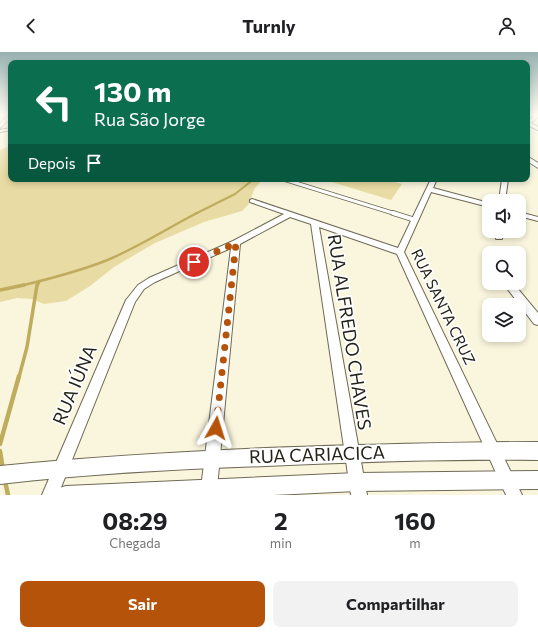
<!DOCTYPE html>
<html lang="pt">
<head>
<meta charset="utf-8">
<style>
	body { margin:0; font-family:Commissioner,sans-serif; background:#f2f2f2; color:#202124; height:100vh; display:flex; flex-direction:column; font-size:15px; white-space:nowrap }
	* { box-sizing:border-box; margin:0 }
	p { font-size:13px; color:#757577 }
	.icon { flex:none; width:22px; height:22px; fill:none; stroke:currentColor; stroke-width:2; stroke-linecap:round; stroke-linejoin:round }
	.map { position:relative; height:443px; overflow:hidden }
	.sheet { display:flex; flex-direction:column; background:#fff; flex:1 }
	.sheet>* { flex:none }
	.top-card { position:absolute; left:8px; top:8px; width:522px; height:122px; border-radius:8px; box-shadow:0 2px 6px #0003; background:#0b6e4f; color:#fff; overflow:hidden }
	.controls { position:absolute; left:482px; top:142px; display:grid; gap:8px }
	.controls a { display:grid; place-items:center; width:44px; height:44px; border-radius:8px; background:#fff; box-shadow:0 2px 6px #0003; font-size:20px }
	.pin { position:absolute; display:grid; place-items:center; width:34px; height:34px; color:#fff; margin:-17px; border:2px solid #fff; border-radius:50%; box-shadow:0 1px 4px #0007 }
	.me { position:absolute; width:44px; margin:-22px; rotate:6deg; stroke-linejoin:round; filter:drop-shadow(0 0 3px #0008) }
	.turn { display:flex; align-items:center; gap:14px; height:84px; padding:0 20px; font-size:18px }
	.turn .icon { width:52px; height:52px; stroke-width:2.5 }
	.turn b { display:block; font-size:28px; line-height:34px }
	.then { display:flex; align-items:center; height:38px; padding:0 20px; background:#0003; gap:8px; font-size:15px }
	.eta { display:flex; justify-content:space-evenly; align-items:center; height:68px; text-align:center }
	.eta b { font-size:24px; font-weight:700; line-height:28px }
	.action { display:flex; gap:8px; margin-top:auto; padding:8px 20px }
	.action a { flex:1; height:46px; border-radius:8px; background:#b45309; color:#fff; font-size:16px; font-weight:700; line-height:46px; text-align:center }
	.action a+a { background:#f2f2f2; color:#202124 }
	header { display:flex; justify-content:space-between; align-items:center; height:52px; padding:0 20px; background:#fff; font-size:18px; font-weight:700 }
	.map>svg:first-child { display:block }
	.green { fill:#e8dba3 }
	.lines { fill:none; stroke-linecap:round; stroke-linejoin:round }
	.stream-far3 { stroke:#bfac5d; stroke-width:2 }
	.stream-far2 { stroke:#bfac5d; stroke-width:2.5 }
	.stream-far1 { stroke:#bfac5d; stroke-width:3.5 }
	.stream { stroke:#bfac5d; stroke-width:4.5 }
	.service-far1-casing { stroke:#6f6a56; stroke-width:4.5 }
	.service-casing { stroke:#6f6a56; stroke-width:6 }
	.minor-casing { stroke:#6f6a56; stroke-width:2 }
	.tertiary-casing { stroke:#6f6a56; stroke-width:2 }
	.service-far1 { stroke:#fff; stroke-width:3 }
	.service { stroke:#fff; stroke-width:4 }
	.minor { fill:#fff; fill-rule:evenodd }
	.tertiary { fill:#fff; fill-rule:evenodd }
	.route { stroke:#b45309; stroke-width:7; stroke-dasharray:0 12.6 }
	.labels { text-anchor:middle; stroke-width:3.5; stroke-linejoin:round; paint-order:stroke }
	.street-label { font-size:15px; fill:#242219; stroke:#fff }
	.near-street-label { font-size:18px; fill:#242219; stroke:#fff }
</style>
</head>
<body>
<header><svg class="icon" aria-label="back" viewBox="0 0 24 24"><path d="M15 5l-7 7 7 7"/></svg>Turnly<svg class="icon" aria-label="person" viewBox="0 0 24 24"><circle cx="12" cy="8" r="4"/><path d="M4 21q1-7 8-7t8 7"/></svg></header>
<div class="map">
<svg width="538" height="443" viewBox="0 0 538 443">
	<rect width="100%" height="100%" fill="#faf5dd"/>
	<path class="green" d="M11 94V127H263L255 136 248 153 242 159 204 170 155 191 114 215 90 234 66 249 44 252 32 247 17 246 0 250V98Z
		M322 127H383L402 132 391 148Z"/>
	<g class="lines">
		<path class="stream-far3" d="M195 162 235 142 254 127"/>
		<path class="stream-far2" d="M20 234C49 227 77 220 105 209 137 196 166 177 197 161
			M37 234 40 229"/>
		<path class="stream-far1" d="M0 238 24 233
			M19 325 27 295 37 233"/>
		<path class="stream" d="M0 392 19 324
			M0 399 3 418
			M5 429 8 443"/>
		<g class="service-far1-casing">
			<path id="service-far1" d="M283 127 396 162"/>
		</g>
		<g class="service-casing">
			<path id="service" d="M393 161 415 168"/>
		</g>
		<g class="minor-casing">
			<path id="minor" d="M8 63H11V65L0 76V72Z
				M535 63H538V65L531 71 538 75V78L527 73V70Z
				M11 76V78L0 80V78Z
				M527 104 538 111V116L527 109Z
				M431 127H437L433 136 489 151V155L431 140 404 200 522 443H506L397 202 319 175 367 443H351L311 172 290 165 240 192 217 436 214 441 210 443 204 441 201 436 231 196 155 230 144 237 135 250 58 443H42L126 248 138 233 149 226 233 189 284 162 250 150V148L252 147 398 196Z
				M502 127H508L505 149H499Z
				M519 160 538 165V169L519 164Z
				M495 179H503L502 187H496Z
				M503 231H513L538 261V273L534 272Z"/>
		</g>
		<g class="tertiary-casing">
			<path id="tertiary" d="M538 390V408C447 407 356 410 266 414 177 417 88 422 0 432V414C88 405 177 400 266 396 356 393 447 390 538 390Z
				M538 419V437L357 439 273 443H57L59 436 66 434 357 421Z"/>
		</g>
		<use href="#service-far1" class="service-far1"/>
		<use href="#service" class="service"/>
		<use href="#minor" class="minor"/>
		<use href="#tertiary" class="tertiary"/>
	</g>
	<linearGradient id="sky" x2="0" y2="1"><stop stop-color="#97b1b0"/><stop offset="0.5" stop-color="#fdfaf0"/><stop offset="1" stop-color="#fdfaf0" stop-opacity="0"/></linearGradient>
	<rect width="538" height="125" fill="url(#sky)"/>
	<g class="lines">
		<path class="route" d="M194 210 236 191 216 376"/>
	</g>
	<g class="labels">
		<g class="street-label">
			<text transform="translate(443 255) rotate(64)" y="5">RUA SANTA CRUZ</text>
		</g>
		<g class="near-street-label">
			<text transform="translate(349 280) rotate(81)" y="6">RUA ALFREDO CHAVES</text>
			<text transform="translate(75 333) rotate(-67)" y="6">RUA IÚNA</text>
			<text transform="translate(317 403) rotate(-2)" y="6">RUA CARIACICA</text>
		</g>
	</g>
</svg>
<div class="controls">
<a><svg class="icon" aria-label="sound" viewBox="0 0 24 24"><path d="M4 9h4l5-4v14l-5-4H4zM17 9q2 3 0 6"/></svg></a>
<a><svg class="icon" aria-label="search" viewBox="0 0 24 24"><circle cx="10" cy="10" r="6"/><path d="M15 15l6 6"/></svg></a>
<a><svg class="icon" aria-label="layers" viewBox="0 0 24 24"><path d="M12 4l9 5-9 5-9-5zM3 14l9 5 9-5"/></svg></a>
</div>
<div class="pin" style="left:194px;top:210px;background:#d93025"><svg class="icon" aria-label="arrive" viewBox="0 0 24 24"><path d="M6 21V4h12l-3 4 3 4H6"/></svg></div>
<svg class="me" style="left:216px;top:376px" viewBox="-20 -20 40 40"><path d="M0-17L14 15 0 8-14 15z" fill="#b45309" stroke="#fff" stroke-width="4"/></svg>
<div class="top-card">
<div class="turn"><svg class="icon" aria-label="left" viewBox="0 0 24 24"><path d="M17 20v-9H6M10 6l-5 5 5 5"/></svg><div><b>130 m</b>Rua São Jorge</div></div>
<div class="then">Depois<svg class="icon" aria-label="arrive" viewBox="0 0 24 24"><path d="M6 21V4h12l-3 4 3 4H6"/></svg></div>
</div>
</div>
<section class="sheet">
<div class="eta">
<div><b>08:29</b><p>Chegada</p></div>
<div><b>2</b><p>min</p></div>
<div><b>160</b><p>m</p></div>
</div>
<div class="action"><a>Sair</a><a>Compartilhar</a></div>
</section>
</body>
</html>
